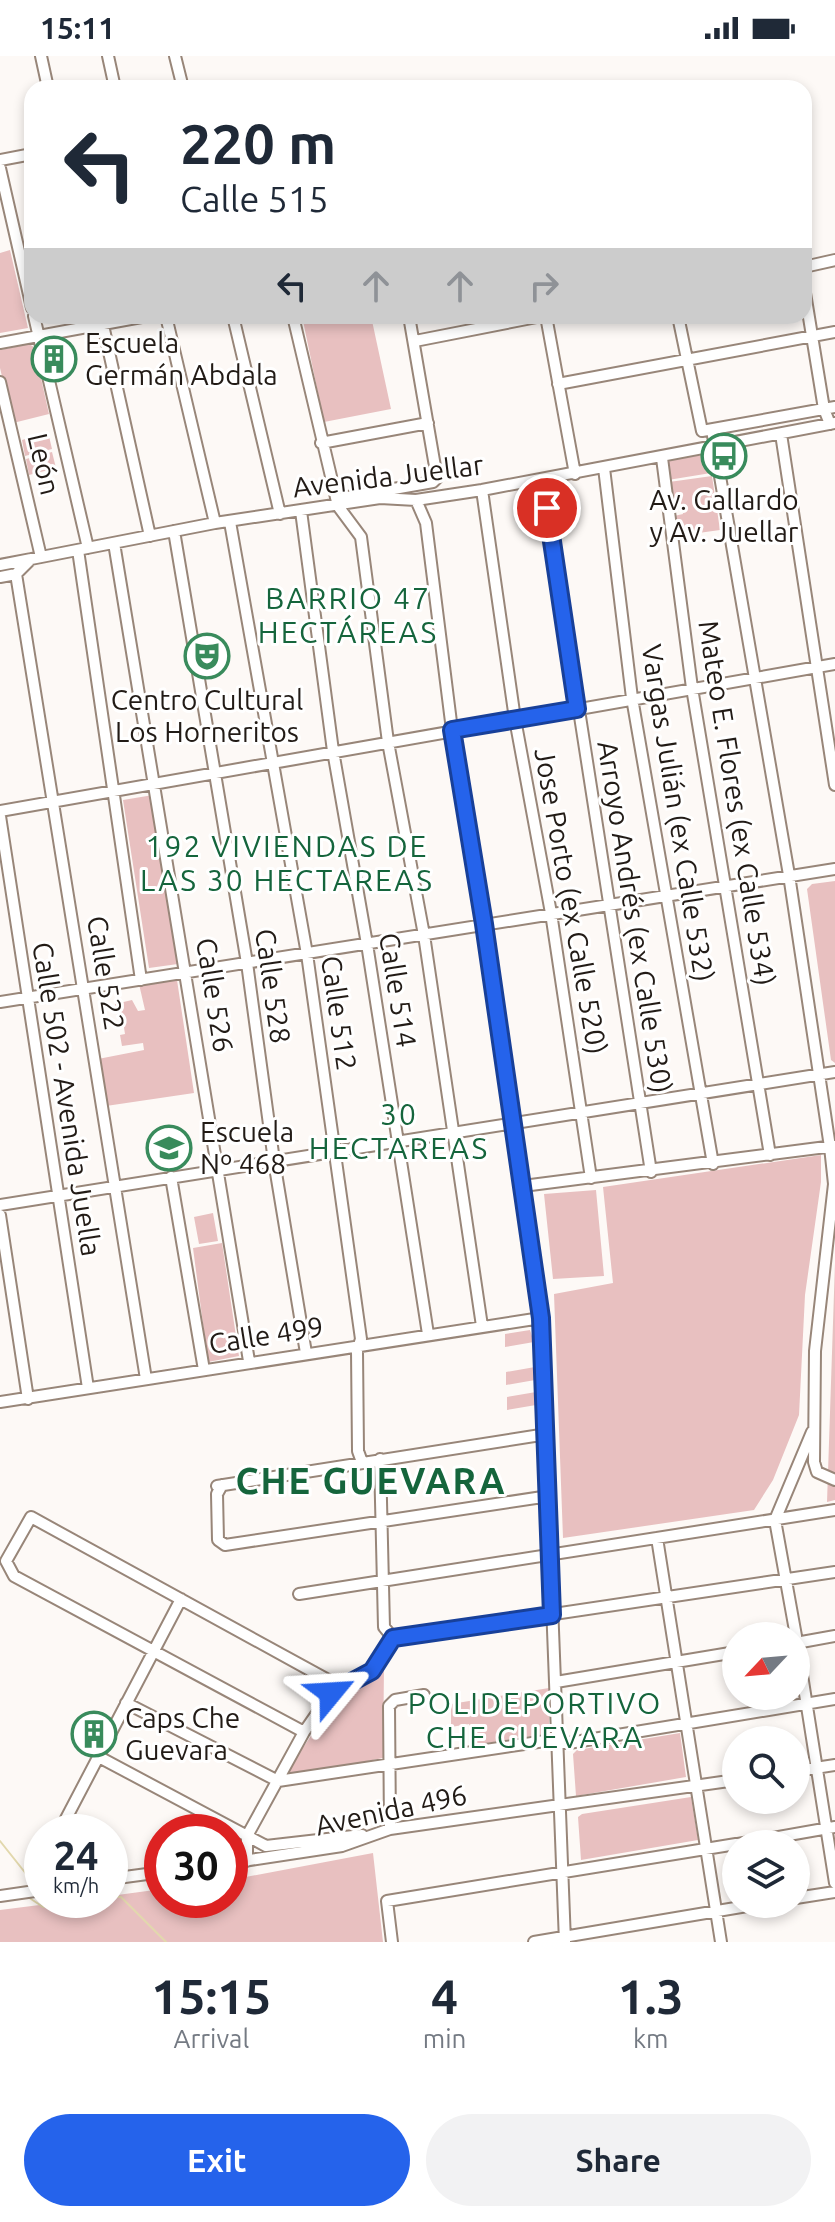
<!DOCTYPE html>
<html lang="en">
<head>
<meta charset="utf-8">
<style>
	body { margin:0; font-family:Ubuntu,sans-serif; background:#f2f2f3; color:#1f2937; height:100vh; display:flex; flex-direction:column; font-size:30px; white-space:nowrap }
	* { box-sizing:border-box; margin:0 }
	p { font-size:26px; color:#747a83 }
	.icon { flex:none; width:44px; height:44px; fill:none; stroke:currentColor; stroke-width:2; stroke-linecap:round; stroke-linejoin:round }
	.map { position:relative; height:1886px; overflow:hidden }
	.drawer { display:flex; flex-direction:column; background:#fff; flex:1 }
	.drawer>* { flex:none }
	.banner { position:absolute; left:24px; top:24px; width:788px; height:244px; border-radius:24px; box-shadow:0 4px 12px #0003; background:#fff; color:#1f2937; overflow:hidden }
	.needle { width:52px; rotate:244deg }
	.controls { position:absolute; left:722px; top:1566px; display:grid; gap:16px }
	.controls a { display:grid; place-items:center; width:88px; height:88px; border-radius:50%; background:#fff; box-shadow:0 4px 12px #0003; font-size:40px }
	.speed { position:absolute; left:24px; top:1758px; display:flex; gap:16px; font-size:40px; font-weight:700; text-align:center }
	.speed>* { display:grid; place-content:center; width:104px; height:104px; border-radius:50%; background:#fff; box-shadow:0 4px 12px #0003; line-height:1 }
	.speed small { font-size:20px; font-weight:400 }
	.speed .limit { border:12px solid #d22; background:#fff; color:#111 }
	.pin { position:absolute; display:grid; place-items:center; width:68px; height:68px; color:#fff; margin:-34px; border:4px solid #fff; border-radius:50%; box-shadow:0 2px 8px #0007 }
	.me { position:absolute; width:88px; margin:-44px; rotate:63deg; stroke-linejoin:round; filter:drop-shadow(0 0 6px #0008) }
	.turn { display:flex; align-items:center; gap:28px; height:168px; padding:0 24px; font-size:36px }
	.turn .icon { width:104px; height:104px; stroke-width:2.5 }
	.turn b { display:block; font-size:56px; line-height:68px }
	.lanes { display:flex; align-items:center; height:76px; padding:0 24px; background:#0003; justify-content:center; gap:40px; direction:ltr }
	.lanes .off { opacity:.35 }
	.eta { display:flex; justify-content:space-evenly; align-items:center; height:136px; text-align:center }
	.eta b { font-size:48px; font-weight:700; line-height:56px }
	.cta { display:flex; gap:16px; margin-top:auto; padding:16px 24px }
	.cta a { flex:1; height:92px; border-radius:48px; background:#2563eb; color:#fff; font-size:32px; font-weight:700; line-height:92px; text-align:center }
	.cta a+a { background:#f2f2f3; color:#1f2937 }
	.status { display:flex; justify-content:space-between; align-items:center; height:56px; padding:0 40px; background:#fff; direction:ltr }
	.status svg { height:22px; fill:currentColor }
	.map>svg:first-child { display:block }
	.green { fill:#e8c0c0 }
	.lines { fill:none; stroke-linecap:round; stroke-linejoin:round }
	.stream { stroke:#e2d8ad; stroke-width:2 }
	.minor-casing { stroke:#988679; stroke-width:14 }
	.minor { stroke:#fff; stroke-width:10 }
	.route-casing { stroke:#184099; stroke-width:20 }
	.route { stroke:#2563eb; stroke-width:14 }
	.labels { text-anchor:middle; stroke-width:6; stroke-linejoin:round; paint-order:stroke }
	.poi-label { font-size:28px; fill:#221b16; stroke:#fff; text-anchor:start }
	.street-label { font-size:28px; fill:#221b16; stroke:#fff }
	.neighbourhood-label { font-size:30px; letter-spacing:2px; fill:#15653c; stroke:#fff }
	.district-label { font-size:36px; font-weight:bold; letter-spacing:2px; fill:#15653c; stroke:#fff }
</style>
</head>
<body>
<div class="status"><b>15:11</b><svg viewBox="0 0 49 12"><path d="M0 12V9h3v3zM5 12V6h3v6zM10 12V3h3v9zM15 12V0h3v12zM26 1h20v11H26zM47 4h2v5h-2z"/></svg></div>
<div class="map">
<svg width="835" height="1886" viewBox="0 0 835 1886">
	<rect width="100%" height="100%" fill="#fdf9f6"/>
	<path class="green" d="M10 194 28 272 0 277V197Z
		M302 260H371L391 353 324 366Z
		M29 288 34 291 49 358 13 367 0 312V294Z
		M48 376 52 393 25 400 22 384Z
		M52 396 56 412 29 419 26 403Z
		M708 398 711 417 668 424 665 405Z
		M712 420 720 474 677 480 674 460 683 458 680 443 671 444 669 426Z
		M153 739 178 908 149 912 123 744Z
		M835 825V1007L831 1004 807 833 812 828Z
		M171 924H177L194 1037 106 1050 98 1003 144 994 143 987 122 990 120 979 125 978 122 959H117L115 948 132 944 138 955 145 954 139 928Z
		M821 1099V1126L805 1239 799 1359 773 1424 754 1454 563 1482 554 1238 613 1227 603 1131Z
		M596 1134 604 1220 553 1223 544 1138Z
		M213 1157 218 1185 199 1188 194 1161Z
		M222 1187 239 1300 208 1306 193 1192Z
		M835 1207V1444L827 1446Z
		M530 1274 534 1286 505 1291V1278Z
		M535 1311V1324L506 1329V1316Z
		M536 1336V1349L507 1354V1341Z
		M380 1609 384 1611 383 1702 291 1720 287 1715 336 1643 372 1625Z
		M549 1632V1677L469 1690V1668L451 1671V1648Z
		M680 1677 686 1721 576 1740 573 1698 577 1694Z
		M691 1741 698 1784 581 1804 578 1761 582 1758Z
		M373 1797 383 1886H0V1854L79 1844H110V1840L162 1833V1844H230V1824Z"/>
	<g class="lines">
		<path class="stream" d="M0 1785 27 1819
			M110 1840 121 1841 166 1886
			M28 1841 43 1851 65 1844"/>
		<g class="minor-casing">
			<path id="minor" d="M41 0 48 32
				M108 0 115 32
				M175 0 183 32
				M0 104 32 98
				M0 112 32 252
				M804 211 835 204
				M804 231 824 353 830 368
				M34 260 88 492
				M101 260 150 480
				M166 260 215 467
				M233 260 280 458
				M293 260 338 450 361 481 388 686 424 879 482 1270
				M546 260 575 418
				M678 260 702 375 835 351
				M415 285 542 260
				M0 287 147 260
				M0 326 41 501
				M558 328 835 276
				M712 374 789 819 830 1091 834 1128 815 1295 814 1406 817 1416 835 1424
				M781 378 835 729
				M321 387 428 367
				M662 402 692 632 770 1099
				M604 412 632 642 713 1108
				M543 423 651 1116
				M482 434 515 663 551 857 591 1122
				M337 443 433 426 437 422 409 260
				M416 444 426 467 452 674 484 868 541 1262 565 1886
				M301 455 333 695 367 888 428 1278
				M230 466 307 898 361 1283 357 1295 358 1395 362 1406
				M174 475 247 907 274 1105 306 1297
				M114 487 249 1305
				M78 494 141 924
				M0 509 31 503
				M16 518 146 1323
				M0 521 16 518 31 503 215 467 380 442 416 444 482 434 835 367
				M0 755 835 608
				M0 760 88 1332
				M0 946 835 813
				M171 1121 204 1314
				M523 1130 834 1090
				M0 1149 835 1016
				M0 1159 28 1343
				M0 1346 541 1262
				M380 1403 384 1571 393 1582 835 1516
				M222 1429 217 1438 218 1484 225 1489 549 1440
				M217 1430 547 1378
				M657 1482 721 1886
				M299 1538 835 1454
				M796 1580 775 1464 812 1376
				M796 1581 835 1827
				M796 1587 835 1580
				M556 1626 736 1596
				M331 1637 372 1615 393 1582
				M126 1647 278 1725 545 1685 569 1687 835 1643
				M99 1701 266 1790 362 1779
				M796 1715 835 1709
				M390 1773 389 1650 395 1644 424 1639
				M59 1776 181 1543
				M738 1788 835 1771
				M247 1805V1780L304 1676 331 1637 328 1624 31 1461 6 1505 14 1520 304 1676
				M230 1807 342 1790 390 1773 736 1724
				M110 1823 162 1816
				M0 1840 42 1834
				M796 1842 835 1836
				M392 1886 387 1845 736 1788
				M534 1886 759 1848"/>
		</g>
		<use href="#minor" class="minor"/>
	</g>
	<g class="lines">
		<g class="route-casing">
			<path id="route" d="M331 1637 372 1615 393 1582 552 1559 541 1262 484 868 452 674 577 653 547 452"/>
		</g>
		<use href="#route" class="route"/>
	</g>
	<defs>
		<g id="building-ring" transform="scale(2.3)"><circle r="9.5" fill="#fff" stroke="#398b5c" stroke-width="1.5"/><path d="M-4-6H4V6H1V3H-1V6H-4ZM-2.5-4.3h1.7v1.8h-1.7ZM.8-4.3h1.7v1.8H.8ZM-2.5-1h1.7V.8h-1.7ZM.8-1h1.7V.8H.8Z" fill="#398b5c"/></g>
		<g id="bus-ring" transform="scale(2.3)"><circle r="9.5" fill="#fff" stroke="#398b5c" stroke-width="1.5"/><path d="M-5-6H5V4H4V6H2V4H-2V6H-4V4H-5ZM-3.5-4V0h7V-4ZM-3.5 1.2v1.5H-2V1.2ZM2 1.2v1.5H3.5V1.2Z" fill="#398b5c"/></g>
		<g id="theatre-ring" transform="scale(2.3)"><circle r="9.5" fill="#fff" stroke="#398b5c" stroke-width="1.5"/><path d="M-5-5.5Q0-4 5-5.5V0Q5 5 0 6Q-5 5-5 0ZM-3.3-2.5H-1v1.5H-3.3ZM1-2.5H3.3v1.5H1ZM-2.8 1Q0 5.5 2.8 1Z" fill="#398b5c"/></g>
		<g id="school-ring" transform="scale(2.3)"><circle r="9.5" fill="#fff" stroke="#398b5c" stroke-width="1.5"/><path d="M0-5L7-2L0 1L-7-2ZM-4 1L0 2.5L4 1V4Q0 6-4 4Z" fill="#398b5c"/></g>
	</defs>
	<g fill-rule="evenodd">
		<use href="#building-ring" x="54" y="303"/>
		<use href="#bus-ring" x="724" y="400"/>
		<use href="#theatre-ring" x="207" y="600"/>
		<use href="#school-ring" x="169" y="1092"/>
		<use href="#building-ring" x="94" y="1678"/>
	</g>
	<g class="labels">
		<g class="poi-label">
			<text x="85" y="297">Escuela<tspan x="85" dy="32">Germán Abdala</tspan></text>
			<text x="724" y="454" text-anchor="middle">Av. Gallardo<tspan x="724" dy="32">y Av. Juellar</tspan></text>
			<text x="207" y="654" text-anchor="middle">Centro Cultural<tspan x="207" dy="32">Los Horneritos</tspan></text>
			<text x="200" y="1086">Escuela<tspan x="200" dy="32">Nº 468</tspan></text>
			<text x="125" y="1672">Caps Che<tspan x="125" dy="32">Guevara</tspan></text>
		</g>
		<g class="street-label">
			<text transform="translate(44 408) rotate(77)" y="10">León</text>
			<text transform="translate(388 420) rotate(-7)" y="10">Avenida Juellar</text>
			<text transform="translate(737 747) rotate(81)" y="10">Mateo E. Flores (ex Calle 534)</text>
			<text transform="translate(678 757) rotate(81)" y="10">Vargas Julián (ex Calle 532)</text>
			<text transform="translate(571 845) rotate(80)" y="10">Jose Porto (ex Calle 520)</text>
			<text transform="translate(635 861) rotate(81)" y="10">Arroyo Andrés (ex Calle 530)</text>
			<text transform="translate(106 917) rotate(81)" y="10">Calle 522</text>
			<text transform="translate(273 930) rotate(82)" y="10">Calle 528</text>
			<text transform="translate(398 934) rotate(81)" y="10">Calle 514</text>
			<text transform="translate(215 939) rotate(81)" y="10">Calle 526</text>
			<text transform="translate(339 957) rotate(82)" y="10">Calle 512</text>
			<text transform="translate(67 1043) rotate(81)" y="10">Calle 502 - Avenida Juella</text>
			<text transform="translate(266 1279) rotate(-9)" y="10">Calle 499</text>
			<text transform="translate(391 1754) rotate(-12)" y="10">Avenida 496</text>
		</g>
		<g class="neighbourhood-label">
			<text x="348" y="553">BARRIO 47<tspan x="348" dy="34">HECTÁREAS</tspan></text>
			<text x="287" y="801">192 VIVIENDAS DE<tspan x="287" dy="34">LAS 30 HECTAREAS</tspan></text>
			<text x="399" y="1069">30<tspan x="399" dy="34">HECTAREAS</tspan></text>
			<text x="535" y="1658">POLIDEPORTIVO<tspan x="535" dy="34">CHE GUEVARA</tspan></text>
		</g>
		<g class="district-label">
			<text x="371" y="1438">CHE GUEVARA</text>
		</g>
	</g>
</svg>
<div class="controls">
<a><svg class="needle" viewBox="-14 -14 28 28"><path d="M0-13l5 13h-10z" fill="#e53935"/><path d="M0 13l5-13h-10z" fill="#747a83"/></svg></a>
<a><svg class="icon" aria-label="search" viewBox="0 0 24 24"><circle cx="10" cy="10" r="6"/><path d="M15 15l6 6"/></svg></a>
<a><svg class="icon" aria-label="layers" viewBox="0 0 24 24"><path d="M12 4l9 5-9 5-9-5zM3 14l9 5 9-5"/></svg></a>
</div>
<div class="speed"><div>24<small>km/h</small></div><div class="limit">30</div></div>
<div class="pin" style="left:547px;top:452px;background:#d93025"><svg class="icon" aria-label="arrive" viewBox="0 0 24 24"><path d="M6 21V4h12l-3 4 3 4H6"/></svg></div>
<svg class="me" style="left:331px;top:1637px" viewBox="-20 -20 40 40"><path d="M0-17L14 15 0 8-14 15z" fill="#2563eb" stroke="#fff" stroke-width="4"/></svg>
<div class="banner">
<div class="turn"><svg class="icon" aria-label="left" viewBox="0 0 24 24"><path d="M17 20v-9H6M10 6l-5 5 5 5"/></svg><div><b>220 m</b>Calle 515</div></div>
<div class="lanes"><svg class="icon" aria-label="left" viewBox="0 0 24 24"><path d="M17 20v-9H6M10 6l-5 5 5 5"/></svg><svg class="icon off" aria-label="ahead" viewBox="0 0 24 24"><path d="M12 20V5M6 11l6-6 6 6"/></svg><svg class="icon off" aria-label="ahead" viewBox="0 0 24 24"><path d="M12 20V5M6 11l6-6 6 6"/></svg><svg class="icon off" aria-label="right" viewBox="0 0 24 24"><path d="M7 20v-9h11M14 6l5 5-5 5"/></svg></div>
</div>
</div>
<section class="drawer">
<div class="eta">
<div><b>15:15</b><p>Arrival</p></div>
<div><b>4</b><p>min</p></div>
<div><b>1.3</b><p>km</p></div>
</div>
<div class="cta"><a>Exit</a><a>Share</a></div>
</section>
</body>
</html>
